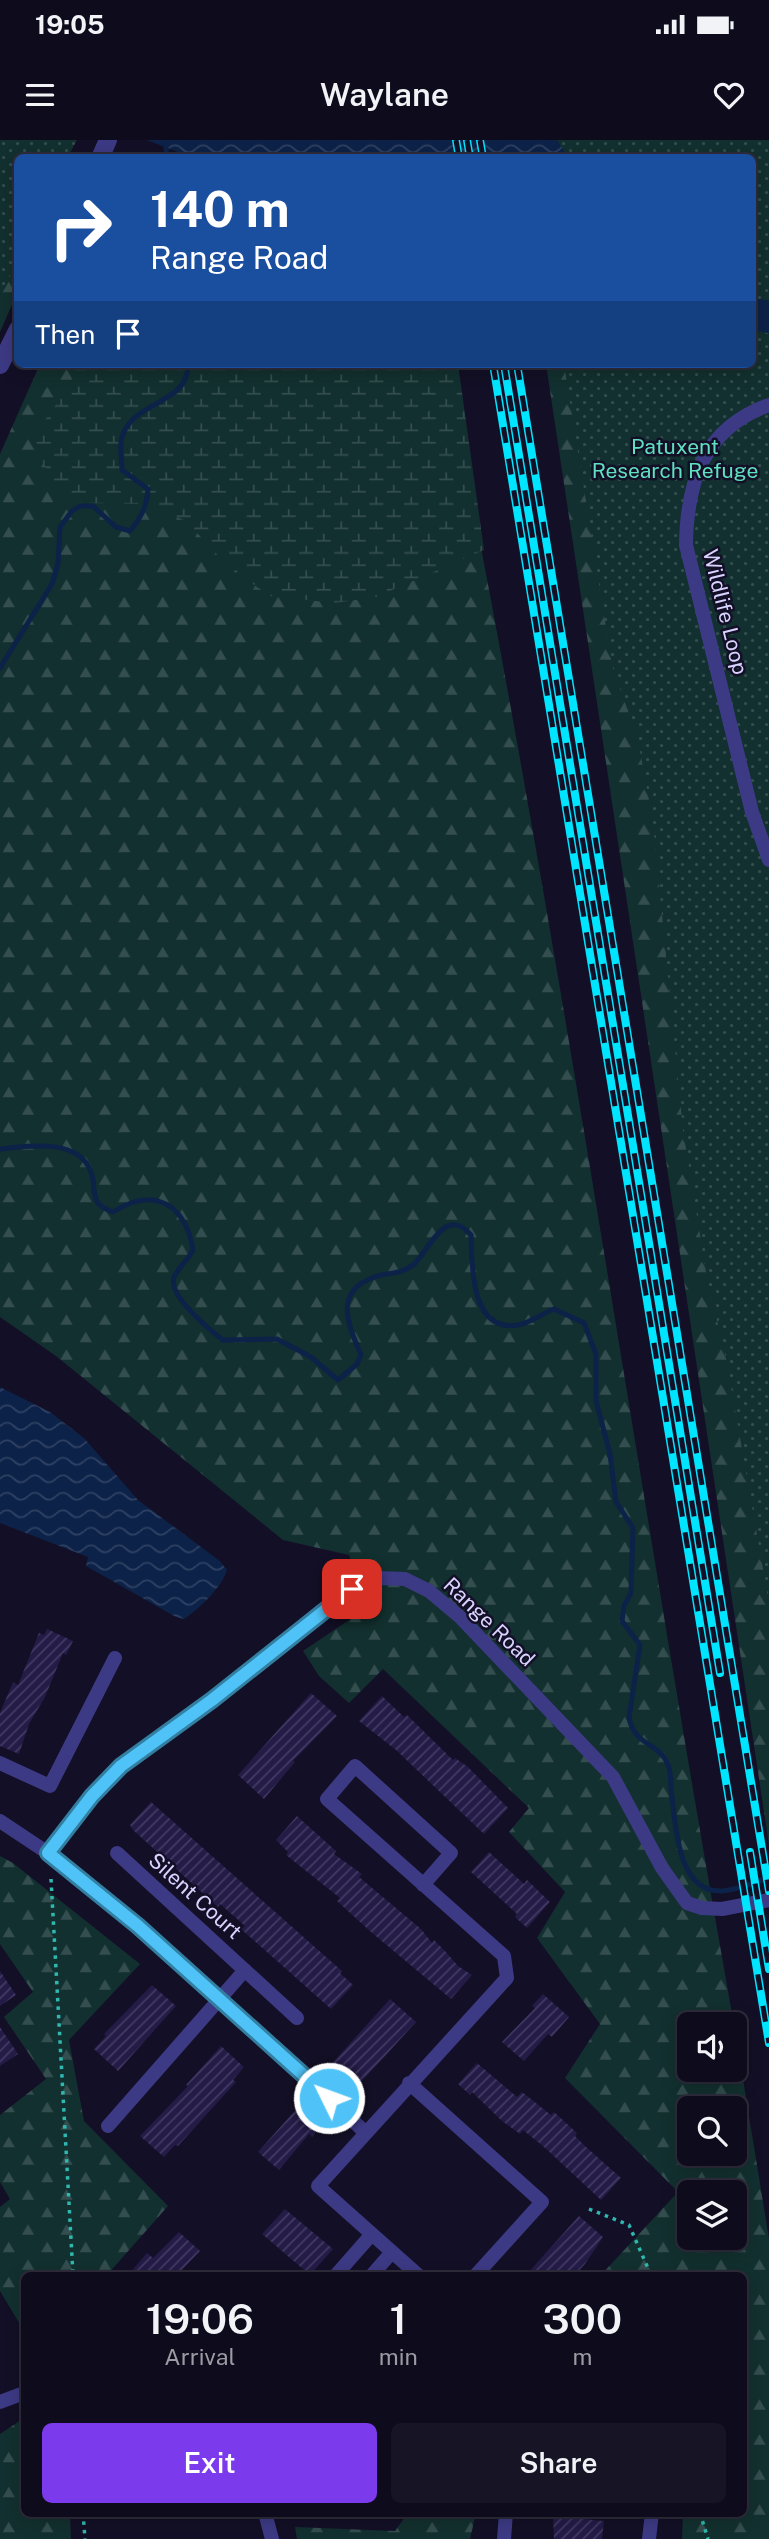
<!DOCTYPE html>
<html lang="en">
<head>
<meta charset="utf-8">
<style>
	body { margin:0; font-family:"Public Sans",sans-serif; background:#171425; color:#f1f3f6; height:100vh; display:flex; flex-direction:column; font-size:26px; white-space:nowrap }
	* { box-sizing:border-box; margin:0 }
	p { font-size:23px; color:#9b9ba3 }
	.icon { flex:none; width:38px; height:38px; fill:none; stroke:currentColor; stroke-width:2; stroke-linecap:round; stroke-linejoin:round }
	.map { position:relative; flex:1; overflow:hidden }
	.details { position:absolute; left:21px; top:2132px; width:726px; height:245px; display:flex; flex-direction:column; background:#0e0b1c; border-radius:10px; box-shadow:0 4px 18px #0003,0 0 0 2px #2e2b3b }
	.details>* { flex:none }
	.hud { position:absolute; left:14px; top:14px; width:742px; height:214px; border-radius:10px; box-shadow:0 4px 18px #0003,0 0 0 2px #2e2b3b; background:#1a4fa0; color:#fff; overflow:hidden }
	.fabs { position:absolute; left:677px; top:1872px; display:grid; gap:14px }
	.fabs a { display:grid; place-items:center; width:70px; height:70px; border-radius:10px; background:#0e0b1c; box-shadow:0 4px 18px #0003,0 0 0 2px #2e2b3b; font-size:35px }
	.pin { position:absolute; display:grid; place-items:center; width:60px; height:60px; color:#fff; margin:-30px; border-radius:14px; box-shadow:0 4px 10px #0006 }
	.me { position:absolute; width:77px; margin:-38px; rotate:312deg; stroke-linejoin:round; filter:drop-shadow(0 0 5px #0008) }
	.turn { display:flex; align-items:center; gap:24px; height:147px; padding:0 21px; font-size:32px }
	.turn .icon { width:91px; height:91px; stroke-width:2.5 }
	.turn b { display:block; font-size:49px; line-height:60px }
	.then { display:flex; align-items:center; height:66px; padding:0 21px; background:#0003; gap:14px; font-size:26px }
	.eta { display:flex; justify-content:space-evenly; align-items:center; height:119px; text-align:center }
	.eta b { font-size:42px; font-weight:600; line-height:49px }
	.action { display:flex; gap:14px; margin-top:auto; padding:14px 21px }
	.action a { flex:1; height:80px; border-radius:10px; background:#7c3aed; color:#fff; font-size:28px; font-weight:600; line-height:80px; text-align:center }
	.action a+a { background:#171425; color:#f1f3f6 }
	.status { display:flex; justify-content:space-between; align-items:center; height:49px; padding:0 35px; background:#0e0b1c; direction:ltr }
	.status svg { height:19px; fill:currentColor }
	header { display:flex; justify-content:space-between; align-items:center; height:91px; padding:0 21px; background:#0e0b1c; font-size:32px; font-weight:600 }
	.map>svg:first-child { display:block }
	.forest { fill:url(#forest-firs); fill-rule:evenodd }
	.wetland { fill:url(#wetland-marsh) }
	.park { fill:url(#park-dots) }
	.water { fill:url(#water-waves) }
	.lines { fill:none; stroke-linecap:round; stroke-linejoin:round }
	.stream { stroke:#0c2248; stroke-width:5 }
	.river { stroke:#0c2248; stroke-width:32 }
	.building { fill:url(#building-hatch) }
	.path { stroke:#2fb8b0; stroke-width:3.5; stroke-dasharray:3.5 5; stroke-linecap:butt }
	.minor { stroke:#3d3a85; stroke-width:14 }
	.tertiary { stroke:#3d3a85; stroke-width:18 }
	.rail-casing { stroke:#00e5ff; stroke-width:8 }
	.rail { stroke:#130f26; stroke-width:5; stroke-dasharray:16; stroke-linecap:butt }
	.route-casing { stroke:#337fa1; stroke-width:18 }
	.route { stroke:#4fc3f7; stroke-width:12 }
	.labels { text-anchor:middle; stroke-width:5; stroke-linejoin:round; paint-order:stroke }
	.park-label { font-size:21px; fill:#5fe0c0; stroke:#130f26 }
	.street-label { font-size:21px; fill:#d9d4ff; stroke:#130f26 }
</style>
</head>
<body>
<div class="status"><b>19:05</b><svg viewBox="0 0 49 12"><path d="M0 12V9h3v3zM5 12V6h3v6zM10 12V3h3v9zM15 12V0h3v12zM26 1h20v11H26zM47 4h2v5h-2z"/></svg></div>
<header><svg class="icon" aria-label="menu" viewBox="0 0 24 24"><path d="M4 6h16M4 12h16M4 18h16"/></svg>Waylane<svg class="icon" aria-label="heart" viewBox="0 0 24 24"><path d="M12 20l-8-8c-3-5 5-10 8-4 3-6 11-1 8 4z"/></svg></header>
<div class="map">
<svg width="769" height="2399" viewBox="0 0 769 2399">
	<defs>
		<pattern id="forest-firs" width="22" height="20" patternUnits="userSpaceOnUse" patternTransform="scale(1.75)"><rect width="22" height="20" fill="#12302f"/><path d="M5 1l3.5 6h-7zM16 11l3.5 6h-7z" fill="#344d4e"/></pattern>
		<pattern id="wetland-marsh" width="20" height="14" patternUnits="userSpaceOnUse" patternTransform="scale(1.75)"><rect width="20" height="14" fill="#12302f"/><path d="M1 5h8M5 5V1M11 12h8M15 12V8" fill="none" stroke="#344d4e"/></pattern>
		<pattern id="park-dots" width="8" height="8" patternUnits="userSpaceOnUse" patternTransform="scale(1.75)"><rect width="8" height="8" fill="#12302f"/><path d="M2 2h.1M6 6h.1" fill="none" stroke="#344d4e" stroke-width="1.8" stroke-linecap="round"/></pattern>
		<pattern id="water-waves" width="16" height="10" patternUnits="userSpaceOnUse" patternTransform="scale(1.75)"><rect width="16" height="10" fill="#0c2248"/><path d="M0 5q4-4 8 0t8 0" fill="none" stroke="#2f4163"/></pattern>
		<pattern id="building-hatch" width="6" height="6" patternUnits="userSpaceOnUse" patternTransform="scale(1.75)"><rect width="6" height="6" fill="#241b47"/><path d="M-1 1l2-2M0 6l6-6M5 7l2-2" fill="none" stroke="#433b63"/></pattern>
	</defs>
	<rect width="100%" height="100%" fill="#130f26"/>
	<path class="forest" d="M17 103V153L0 192V147Z
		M40 224H445C557 775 635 1332 734 1885H690V1930H735V1890L769 2099V2399H682L683 2373H744V2135H601L678 2052 565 1938 600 1884 537 1798 565 1752 509 1692 529 1668 383 1529 349 1563 319 1536 303 1511 367 1468 349 1415 283 1400 56 1216 0 1177V314ZM690 1969H735V2014H690ZM690 2053H735V2098H690Z
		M546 224H752L769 794V1705Z
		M0 1716 13 1723 140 1824 69 1900 84 1981 168 2066 107 2135H24V2191L0 2151V2067L10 2059 0 2042V1975L46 1939 4 1877 33 1852 0 1804Z
		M24 2278V2373H70L71 2399H0V2294Z
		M408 2373H476L470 2399H297L295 2387 395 2391Z"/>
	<path class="wetland" d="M77 224H458L484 410 376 457 335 463 269 456 225 423 186 381 147 364 83 363 55 352 33 297 70 245Z"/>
	<path class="park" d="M0 0H77L68 17 18 18 17 121 0 157Z
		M520 0H769V1463L726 1218 707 1138 683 990 653 682 638 600 612 525 564 224H752V18L525 17Z"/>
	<path class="water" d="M147 0H557L568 17 193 18Z
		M0 1247 50 1272 84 1298 138 1360 220 1421 227 1430C222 1447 199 1469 184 1479L176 1477 86 1426 88 1417 0 1383Z"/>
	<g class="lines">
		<path class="stream" d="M165 0 167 18
			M0 528 52 444 58 424 60 387 72 371 80 366H93L116 387 130 391C141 378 147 366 148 349L122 330C122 320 119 306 122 297 133 260 189 265 188 224
			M0 1009C30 1006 86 996 93 1040 95 1058 93 1065 113 1072 153 1046 185 1063 193 1110 188 1120 178 1128 174 1137 167 1155 211 1191 223 1200L277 1199 311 1217 338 1240 357 1224 361 1215C350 1188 332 1153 372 1138 385 1132 401 1135 413 1125 429 1112 444 1064 471 1095 472 1125 470 1193 518 1185 530 1183 543 1173 554 1169L584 1183 596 1214V1261L610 1314 616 1362 633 1388 631 1453 624 1466 622 1481 640 1505 629 1578C635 1607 660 1602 668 1625 672 1635 670 1647 672 1657 676 1689 678 1753 722 1751 738 1750 754 1742 769 1738"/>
		<path class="river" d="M752 174 769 177"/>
	</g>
	<path class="building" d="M47 1489 73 1501 66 1515 63 1513 45 1557 29 1584 19 1614 0 1606V1573L13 1542 18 1545 39 1493 44 1495Z
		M311 1553 337 1576 293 1621 295 1622 264 1659 238 1635Z
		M382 1556 404 1577 407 1575 453 1620 455 1618 468 1627 508 1668 484 1694 396 1610 359 1581Z
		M151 1662 342 1831 340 1833 353 1845 331 1869 241 1789 245 1786 220 1764 218 1767 133 1690 130 1685Z
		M297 1676 336 1711 334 1714 362 1734 359 1737 421 1789 432 1803 434 1800 446 1812 458 1826 472 1835 451 1859 371 1792 337 1761 340 1758 286 1715 288 1712 276 1700Z
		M489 1712 524 1744 527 1740 550 1762 527 1788 515 1777 517 1774 471 1732Z
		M0 1831 16 1855 0 1866Z
		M152 1845 176 1866 118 1931 94 1909 106 1896 104 1894Z
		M543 1854 569 1877 552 1897 548 1894 524 1921 502 1902 535 1868 532 1866Z
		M390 1859 416 1882 352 1952 327 1929Z
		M0 1887 18 1914 0 1926Z
		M221 1906 244 1927 233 1940 236 1942 178 2006 175 2005 164 2017 140 1996 188 1946 186 1945Z
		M477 1923 517 1957 522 1952 551 1975 554 1972 577 1993 575 1996 586 2007 621 2038 601 2060 544 2007 523 1990 520 1994 502 1981 472 1952 470 1955 458 1944Z
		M300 1965 322 1985 312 1997 309 1994 279 2030 258 2012Z
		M285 2069 333 2109 310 2135 262 2094Z
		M579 2076 603 2097 585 2124 575 2135H526Z
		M179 2092 200 2111 177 2135H128L147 2113 153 2118Z
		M553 2376 604 2381 602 2399H554Z"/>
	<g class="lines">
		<path class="path" d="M51 1739 73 2135
			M589 2069 629 2085 651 2135
			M83 2373 85 2399
			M700 2373 708 2399"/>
		<path class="minor" d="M769 265C704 288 687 341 686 405L752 672 769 720
			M0 1623 50 1646 115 1518
			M0 1681 48 1713 138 1786 365 1992
			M48 1713 92 1656 121 1626 212 1560 322 1470 352 1449 377 1438 405 1439 429 1451 460 1477 613 1637 662 1728 687 1763 702 1768 722 1769 769 1760
			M117 1713 297 1878
			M409 1943 542 2062 476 2135
			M108 1986 245 1830
			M336 2135 372 2094
			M372 2135 392 2112
			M418 2135 318 2046 507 1838 504 1816 327 1659 355 1626 451 1713 423 1745
			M0 2262 24 2253
			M265 2373 272 2399
			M504 2399 506 2373
			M649 2399 652 2373"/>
		<path class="tertiary" d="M100 18 108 0
			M0 225 18 189"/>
		<g class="rail-casing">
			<path id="rail" d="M456 0 459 18
				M467 0 470 18
				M480 0 483 18
				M493 224 769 1903
				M504 224 720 1533
				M517 224 769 1751
				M750 1712 769 1829"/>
		</g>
		<use href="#rail" class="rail"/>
	</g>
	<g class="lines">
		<g class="route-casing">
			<path id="route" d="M329 1958 138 1786 48 1713 92 1656 121 1626 212 1560 352 1449"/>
		</g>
		<use href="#route" class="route"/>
	</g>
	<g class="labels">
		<g class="park-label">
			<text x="675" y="314">Patuxent<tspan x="675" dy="24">Research Refuge</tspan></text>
		</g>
		<g class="street-label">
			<text transform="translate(725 472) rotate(76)" y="7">Wildlife Loop</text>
			<text transform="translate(489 1482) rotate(44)" y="7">Range Road</text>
			<text transform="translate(195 1756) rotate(42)" y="7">Silent Court</text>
		</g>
	</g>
</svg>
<div class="fabs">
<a><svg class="icon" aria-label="sound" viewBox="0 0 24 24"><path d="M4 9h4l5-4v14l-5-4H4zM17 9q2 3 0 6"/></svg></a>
<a><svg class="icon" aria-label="search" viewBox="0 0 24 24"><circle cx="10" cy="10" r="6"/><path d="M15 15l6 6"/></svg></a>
<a><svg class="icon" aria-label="layers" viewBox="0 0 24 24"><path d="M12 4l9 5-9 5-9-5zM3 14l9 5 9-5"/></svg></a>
</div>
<div class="pin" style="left:352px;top:1449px;background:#d93025"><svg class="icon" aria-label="arrive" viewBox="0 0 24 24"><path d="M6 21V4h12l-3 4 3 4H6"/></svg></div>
<svg class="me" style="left:329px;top:1958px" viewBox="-20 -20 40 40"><circle r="17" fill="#4fc3f7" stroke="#fff" stroke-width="3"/><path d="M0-11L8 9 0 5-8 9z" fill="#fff"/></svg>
<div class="hud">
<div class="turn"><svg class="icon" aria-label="right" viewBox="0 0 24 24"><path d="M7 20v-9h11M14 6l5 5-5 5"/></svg><div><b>140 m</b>Range Road</div></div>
<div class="then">Then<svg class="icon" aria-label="arrive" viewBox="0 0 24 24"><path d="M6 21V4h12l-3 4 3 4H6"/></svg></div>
</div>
<section class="details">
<div class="eta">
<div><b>19:06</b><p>Arrival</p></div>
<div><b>1</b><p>min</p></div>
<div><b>300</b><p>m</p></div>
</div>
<div class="action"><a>Exit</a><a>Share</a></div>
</section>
</div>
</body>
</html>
